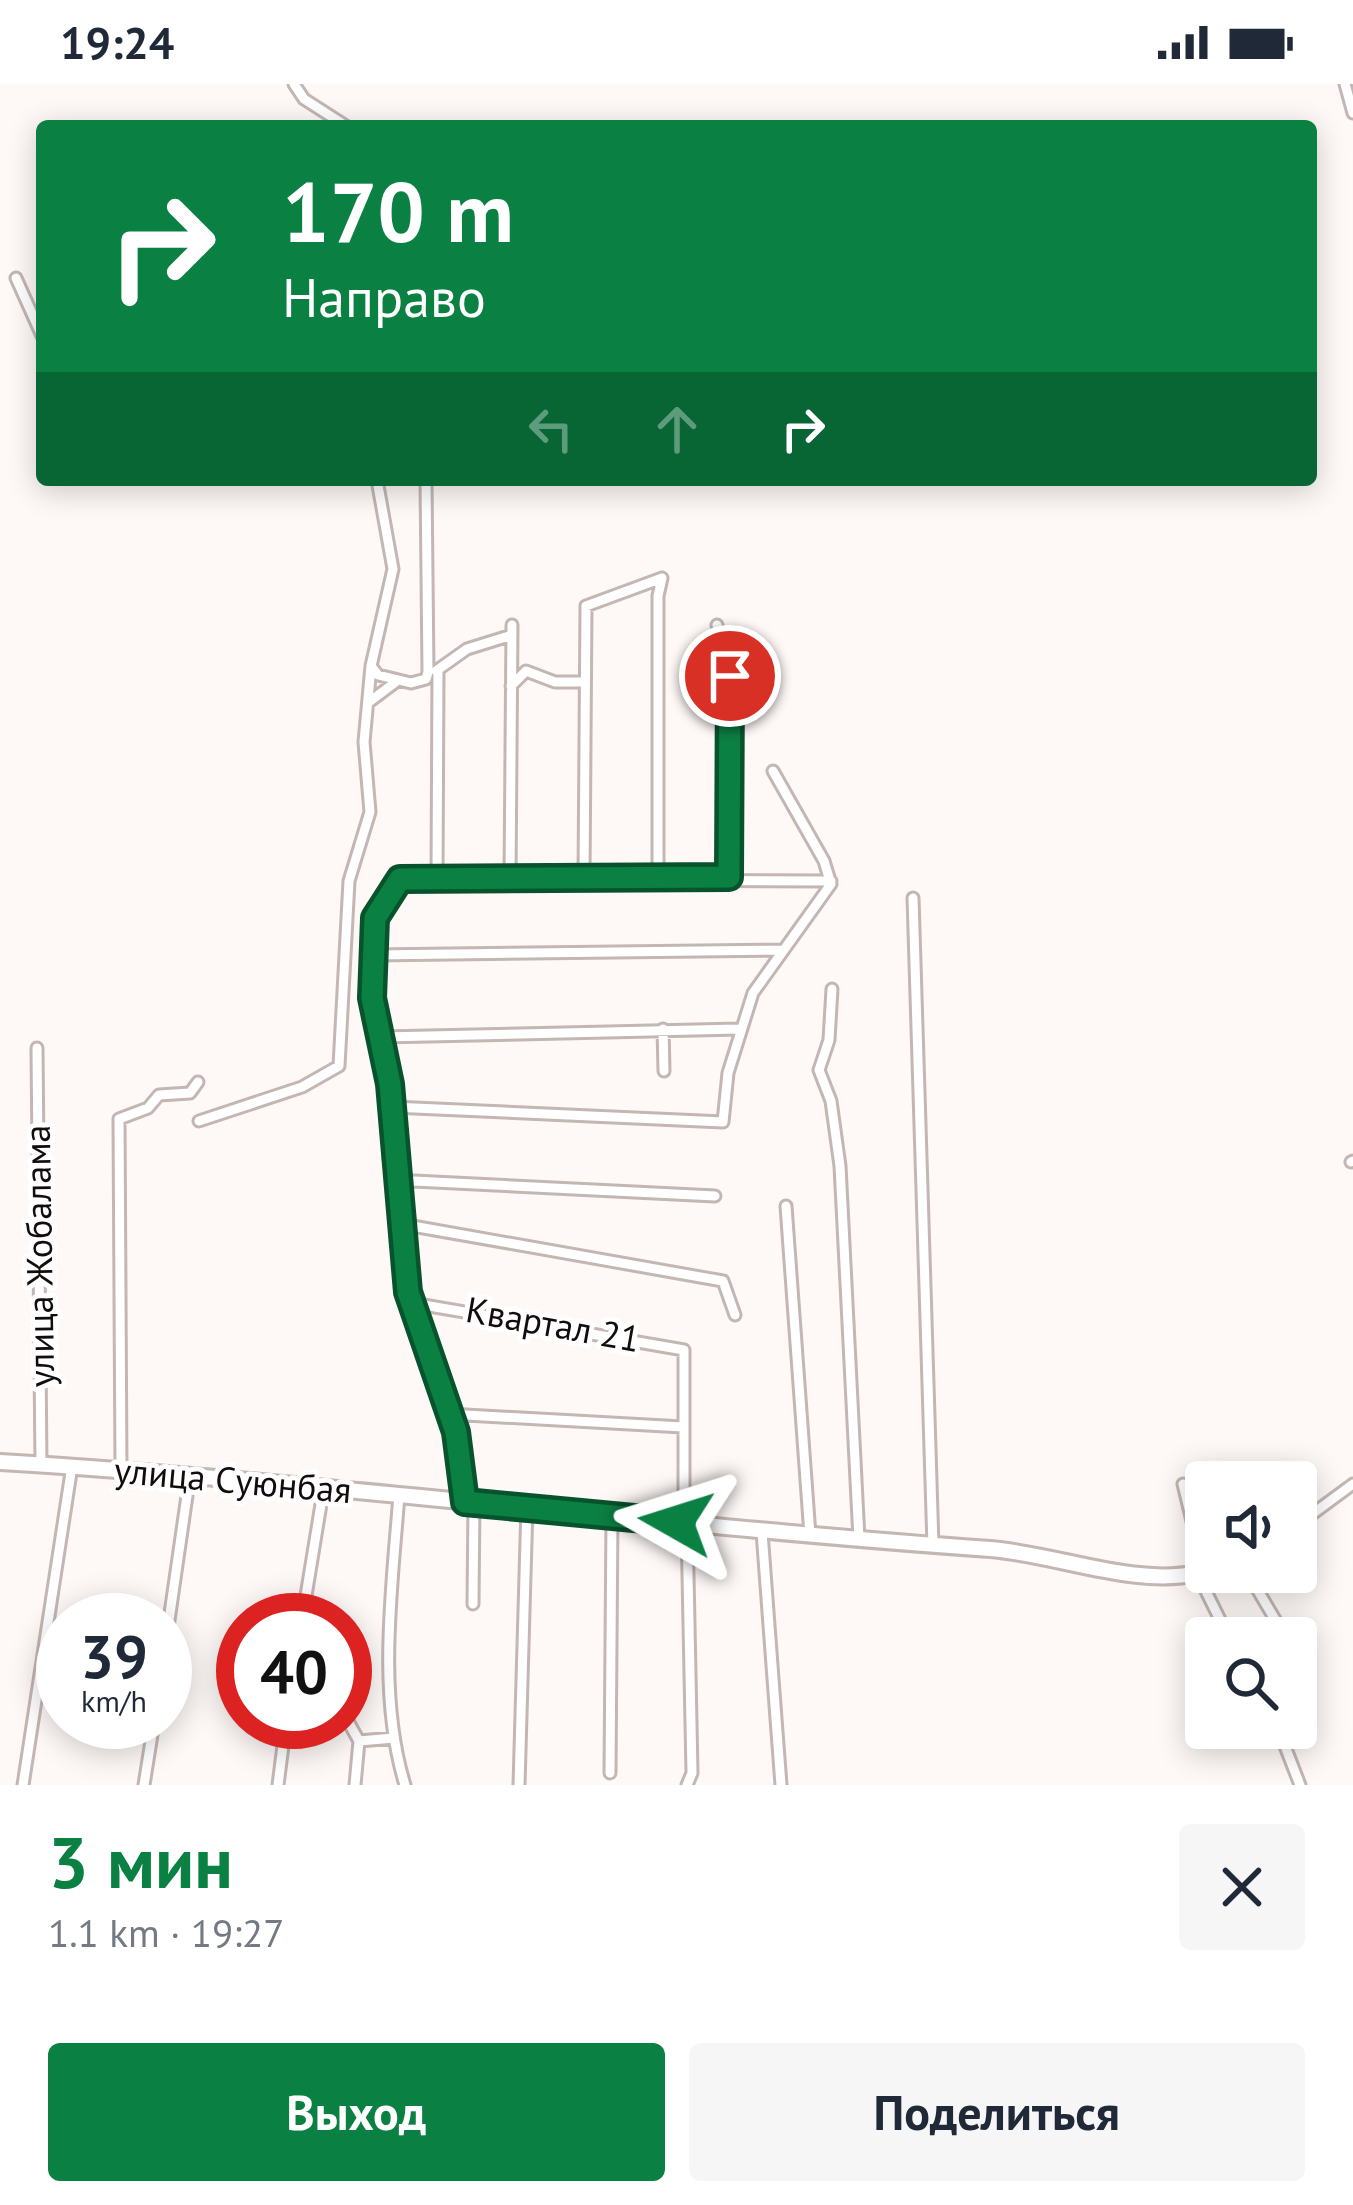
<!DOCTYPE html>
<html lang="ru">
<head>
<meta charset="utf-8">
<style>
	body { margin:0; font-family:"PT Sans",sans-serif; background:#f6f6f7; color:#1f2937; height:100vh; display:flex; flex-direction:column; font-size:45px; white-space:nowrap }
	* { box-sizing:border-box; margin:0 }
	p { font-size:39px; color:#747a83 }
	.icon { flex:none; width:66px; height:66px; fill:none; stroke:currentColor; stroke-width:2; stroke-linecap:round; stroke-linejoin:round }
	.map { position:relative; height:1701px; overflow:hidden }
	.sheet { display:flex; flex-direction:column; background:#fff; flex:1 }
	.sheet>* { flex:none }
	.top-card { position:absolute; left:36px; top:36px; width:1281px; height:366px; border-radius:12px; box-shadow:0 6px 30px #0003; background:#0b8043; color:#fff; overflow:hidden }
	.buttons { position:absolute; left:1185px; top:1377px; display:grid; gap:24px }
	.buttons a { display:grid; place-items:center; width:132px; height:132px; border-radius:12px; background:#fff; box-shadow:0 6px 30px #0003; font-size:60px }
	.speed { position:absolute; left:36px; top:1509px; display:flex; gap:24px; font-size:60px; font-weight:700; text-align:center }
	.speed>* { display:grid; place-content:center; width:156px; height:156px; border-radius:50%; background:#fff; box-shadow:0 6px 30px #0003; line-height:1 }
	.speed small { font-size:30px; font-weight:400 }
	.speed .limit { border:18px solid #d22; background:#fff; color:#111 }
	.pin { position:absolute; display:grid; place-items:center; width:102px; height:102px; color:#fff; margin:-51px; border:6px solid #fff; border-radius:50%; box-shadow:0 3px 12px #0007 }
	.me { position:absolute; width:132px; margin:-66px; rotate:276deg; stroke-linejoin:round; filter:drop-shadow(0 0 9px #0008) }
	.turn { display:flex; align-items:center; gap:42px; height:252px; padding:0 48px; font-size:54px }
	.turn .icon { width:156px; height:156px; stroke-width:2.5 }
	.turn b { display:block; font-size:84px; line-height:102px }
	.lanes { display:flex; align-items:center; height:114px; padding:0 48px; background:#0003; justify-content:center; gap:60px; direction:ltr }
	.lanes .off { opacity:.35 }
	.round { display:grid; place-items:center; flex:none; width:126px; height:126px; border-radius:12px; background:#f6f6f7 }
	.head { display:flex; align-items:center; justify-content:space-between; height:204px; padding:0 48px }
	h1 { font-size:72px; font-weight:600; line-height:90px; color:#0b8043 }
	.primary-button { display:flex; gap:24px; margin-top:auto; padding:24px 48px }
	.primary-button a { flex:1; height:138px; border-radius:12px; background:#0b8043; color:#fff; font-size:48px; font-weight:600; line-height:138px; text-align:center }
	.primary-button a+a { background:#f6f6f7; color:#1f2937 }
	.status { display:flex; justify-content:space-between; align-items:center; height:84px; padding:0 60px; background:#fff; direction:ltr }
	.status svg { height:33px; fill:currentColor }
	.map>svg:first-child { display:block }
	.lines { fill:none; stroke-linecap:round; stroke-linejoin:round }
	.street-casing { stroke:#c4b6b2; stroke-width:15 }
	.secondary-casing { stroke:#c4b6b2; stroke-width:20 }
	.street { stroke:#fff; stroke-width:9 }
	.secondary { stroke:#fff; stroke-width:14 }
	.route-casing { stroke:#07532c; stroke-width:30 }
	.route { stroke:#0b8043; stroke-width:21 }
	.labels { text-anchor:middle; stroke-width:10; stroke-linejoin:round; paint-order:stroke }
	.street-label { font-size:36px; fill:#120d0c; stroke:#fff }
</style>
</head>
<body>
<div class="status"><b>19:24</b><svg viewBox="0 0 49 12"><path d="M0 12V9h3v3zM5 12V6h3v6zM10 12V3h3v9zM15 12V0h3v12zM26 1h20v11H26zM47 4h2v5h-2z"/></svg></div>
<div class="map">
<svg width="1353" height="1701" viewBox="0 0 1353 1701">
	<rect width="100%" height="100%" fill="#fef8f6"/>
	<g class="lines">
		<g class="street-casing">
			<path id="street" d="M294 0 304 15 346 42
				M1345 0 1353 29
				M16 194 42 252
				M377 396 393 485 371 582 378 591 411 599 426 595 428 588 426 396
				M717 541 730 592 729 793
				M436 587 467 565 512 551
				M511 602 526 587 555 598H585
				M369 618 397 597
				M658 793V512L662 494
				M584 794 586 522 662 494
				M437 795 438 586
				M510 795 512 541
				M913 814 933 1462
				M372 871 783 866
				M832 905 829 956 819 986 831 1017 840 1082 859 1455
				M663 945 664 987
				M382 953 739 945
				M37 964 41 1380
				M392 1023 723 1038 728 989 753 909 831 800 824 777 773 687
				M199 1037 302 1003 339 982 349 797 370 728 364 658 371 582
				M1351 1078 1353 1077
				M399 1102 414 1097 715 1112
				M786 1122 810 1451
				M401 1140 723 1197 735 1231
				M412 1219 684 1266V1419L676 1438
				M448 1330 683 1343
				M121 1385 119 1035 148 1024 159 1011 190 1009 198 998
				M1183 1400 1204 1487
				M399 1411C392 1504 377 1610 405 1701
				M465 1418 456 1348 408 1208 390 1000 372 914 375 834 396 799 407 795 831 797
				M687 1441 692 1689 687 1701
				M1296 1442 1353 1400
				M762 1448 781 1701
				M1202 1487 1197 1489 1229 1554
				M1247 1488 1286 1554
				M473 1520 474 1418
				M302 1536 324 1402
				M165 1564 190 1391
				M345 1632 359 1657
				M1278 1644 1300 1701
				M610 1689 612 1432
				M23 1701 72 1382
				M144 1701 154 1638
				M278 1701 286 1638
				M355 1701 359 1657 394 1654
				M519 1701 527 1422"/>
		</g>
		<g class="secondary-casing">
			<path id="secondary" d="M0 1378C331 1398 659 1442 990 1465 1056 1470 1134 1503 1197 1489"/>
		</g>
		<use href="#street" class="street"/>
		<use href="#secondary" class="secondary"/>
	</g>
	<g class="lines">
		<g class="route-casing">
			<path id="route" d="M676 1438 465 1418 456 1348 408 1208 390 1000 372 914 375 834 400 795 729 793 730 592"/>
		</g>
		<use href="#route" class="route"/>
	</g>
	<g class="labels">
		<g class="street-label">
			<text transform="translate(39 1172) rotate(-91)" y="13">улица Жобалама</text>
			<text transform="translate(553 1240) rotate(10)" y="13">Квартал 21</text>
			<text transform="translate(233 1396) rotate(5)" y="13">улица Суюнбая</text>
		</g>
	</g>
</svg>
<div class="buttons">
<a><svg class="icon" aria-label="sound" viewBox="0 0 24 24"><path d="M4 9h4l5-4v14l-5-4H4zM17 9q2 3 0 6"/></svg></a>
<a><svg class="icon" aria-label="search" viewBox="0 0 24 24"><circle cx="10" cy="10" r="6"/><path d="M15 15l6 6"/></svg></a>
</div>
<div class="speed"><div>39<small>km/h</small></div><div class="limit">40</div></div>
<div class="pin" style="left:730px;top:592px;background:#d93025"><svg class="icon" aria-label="arrive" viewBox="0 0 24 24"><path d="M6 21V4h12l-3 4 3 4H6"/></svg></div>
<svg class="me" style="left:676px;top:1438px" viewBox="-20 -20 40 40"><path d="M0-17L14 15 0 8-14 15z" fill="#0b8043" stroke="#fff" stroke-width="4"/></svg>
<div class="top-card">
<div class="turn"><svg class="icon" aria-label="right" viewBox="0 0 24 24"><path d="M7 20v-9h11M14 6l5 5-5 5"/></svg><div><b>170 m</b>Направо</div></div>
<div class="lanes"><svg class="icon off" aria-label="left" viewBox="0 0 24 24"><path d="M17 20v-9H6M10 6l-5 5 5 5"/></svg><svg class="icon off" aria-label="ahead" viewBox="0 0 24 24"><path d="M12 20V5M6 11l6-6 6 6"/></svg><svg class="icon" aria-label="right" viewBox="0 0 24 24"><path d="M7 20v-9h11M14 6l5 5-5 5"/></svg></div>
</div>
</div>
<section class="sheet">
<div class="head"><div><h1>3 мин</h1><p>1.1 km · 19:27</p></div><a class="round"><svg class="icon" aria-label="close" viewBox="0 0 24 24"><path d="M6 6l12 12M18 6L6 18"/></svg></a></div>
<div class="primary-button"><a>Выход</a><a>Поделиться</a></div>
</section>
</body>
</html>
